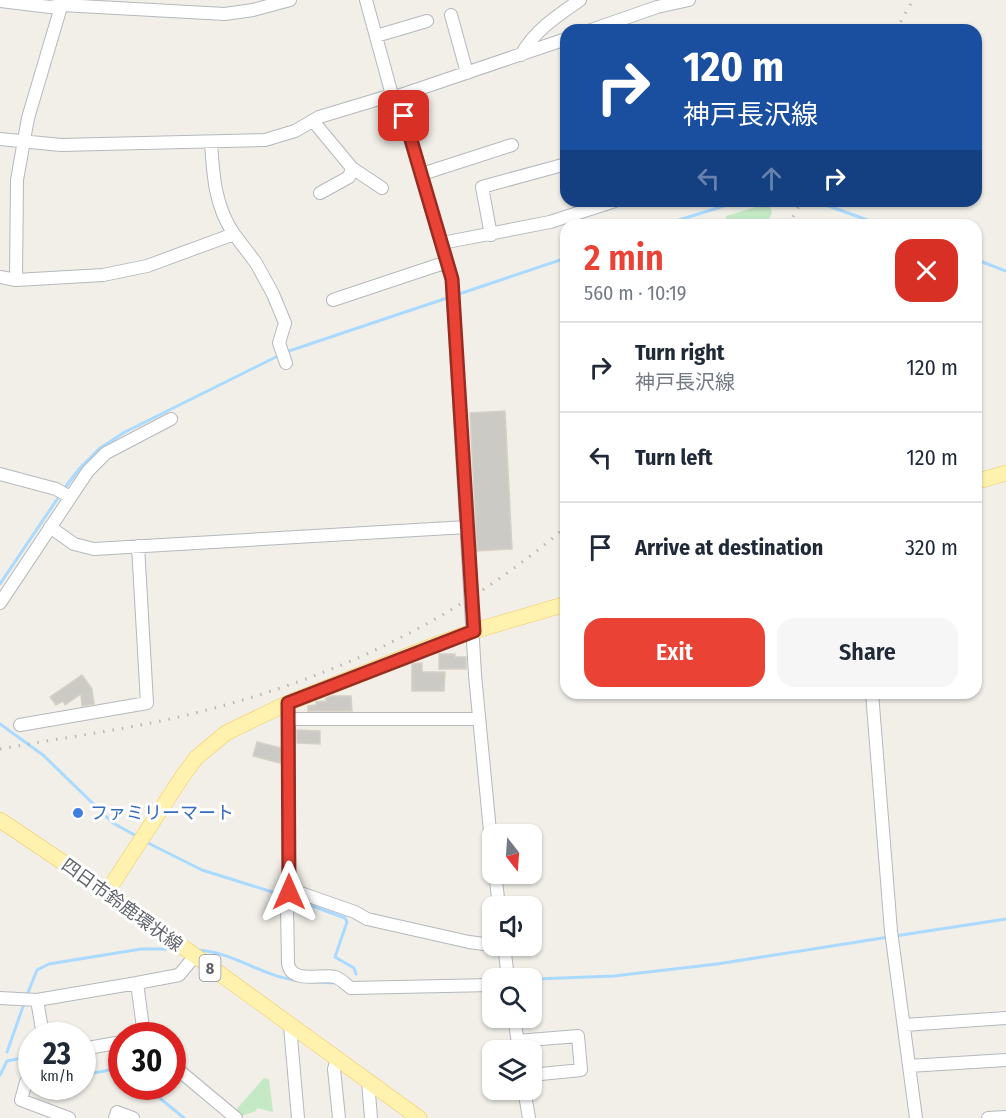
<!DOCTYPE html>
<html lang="en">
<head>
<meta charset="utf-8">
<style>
	body { margin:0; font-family:"Fira Sans Condensed","Noto Sans JP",sans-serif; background:#f6f6f7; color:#1f2937; height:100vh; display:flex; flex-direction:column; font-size:22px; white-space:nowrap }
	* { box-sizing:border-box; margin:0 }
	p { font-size:20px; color:#747a83 }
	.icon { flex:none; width:33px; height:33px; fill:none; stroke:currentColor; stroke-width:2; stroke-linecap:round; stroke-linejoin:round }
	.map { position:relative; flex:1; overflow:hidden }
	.side { position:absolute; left:560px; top:219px; width:422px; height:480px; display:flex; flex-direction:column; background:#fff; border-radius:18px; box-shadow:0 2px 4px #0004 }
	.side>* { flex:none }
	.top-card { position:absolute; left:560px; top:24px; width:422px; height:183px; border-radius:18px; box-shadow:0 2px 4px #0004; background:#1a4fa0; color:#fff; overflow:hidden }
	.needle { width:39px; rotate:163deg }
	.tools { position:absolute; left:482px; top:824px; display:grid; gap:12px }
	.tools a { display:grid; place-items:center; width:60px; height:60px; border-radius:12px; background:#fff; box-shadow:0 2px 4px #0004; font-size:30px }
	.speed { position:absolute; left:18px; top:1022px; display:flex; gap:12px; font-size:30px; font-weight:700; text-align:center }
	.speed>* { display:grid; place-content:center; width:78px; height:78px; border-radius:50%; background:#fff; box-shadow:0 2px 4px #0004; line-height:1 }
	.speed small { font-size:15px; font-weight:400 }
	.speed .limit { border:9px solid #d22; background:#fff; color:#111 }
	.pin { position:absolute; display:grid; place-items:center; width:51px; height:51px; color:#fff; margin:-26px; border-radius:12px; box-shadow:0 3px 9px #0006 }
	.me { position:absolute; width:66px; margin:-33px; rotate:0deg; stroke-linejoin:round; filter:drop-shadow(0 0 4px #0008) }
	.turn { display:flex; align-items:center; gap:21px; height:126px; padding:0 24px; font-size:27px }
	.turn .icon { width:78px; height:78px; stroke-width:2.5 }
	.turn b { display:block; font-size:42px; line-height:51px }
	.lanes { display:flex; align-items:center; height:57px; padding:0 24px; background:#0003; justify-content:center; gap:30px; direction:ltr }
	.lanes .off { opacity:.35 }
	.round { display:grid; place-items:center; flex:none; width:63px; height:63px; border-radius:18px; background:#f6f6f7 }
	.summary { display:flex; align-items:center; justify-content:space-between; height:102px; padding:0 24px }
	h1 { font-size:36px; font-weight:600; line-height:45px; color:#ea4335 }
	.cta { display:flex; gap:12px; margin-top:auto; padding:12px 24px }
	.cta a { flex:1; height:69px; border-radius:18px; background:#ea4335; color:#fff; font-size:24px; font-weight:600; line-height:69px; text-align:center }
	.cta a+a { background:#f6f6f7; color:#1f2937 }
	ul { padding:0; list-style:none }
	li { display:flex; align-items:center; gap:18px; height:90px; padding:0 24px; border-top:2px solid #e0e1e3 }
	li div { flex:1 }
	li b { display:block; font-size:22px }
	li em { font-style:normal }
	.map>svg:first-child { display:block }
	.green { fill:#c5e8c5 }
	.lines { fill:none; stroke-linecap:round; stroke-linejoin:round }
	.stream { stroke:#aadaff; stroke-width:3 }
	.building { fill:#cccac5; stroke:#d6d1c6; stroke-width:1.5 }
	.minor-casing { stroke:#b5b8bc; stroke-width:14 }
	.major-casing { stroke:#f2c960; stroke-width:16 }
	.minor { stroke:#fff; stroke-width:12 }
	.major { stroke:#fff2af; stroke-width:15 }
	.rail { stroke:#b6b7b8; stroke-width:3; stroke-dasharray:1.5 8; stroke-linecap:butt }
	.route-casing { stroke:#982c22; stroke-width:15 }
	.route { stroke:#ea4335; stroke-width:10 }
	.shop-dot { fill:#3f7fe0; stroke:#fff; stroke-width:2 }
	.labels { text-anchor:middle; stroke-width:6; stroke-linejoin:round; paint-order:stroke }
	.shield { fill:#fff; stroke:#8f9295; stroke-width:1.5 }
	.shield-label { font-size:16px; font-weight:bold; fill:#5f6368 }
	.shop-label { font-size:18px; fill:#366cbe; stroke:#fff; text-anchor:start }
	.street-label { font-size:18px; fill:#5f6368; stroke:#fff }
</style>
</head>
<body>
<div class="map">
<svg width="1006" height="1118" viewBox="0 0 1006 1118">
	<rect width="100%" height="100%" fill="#f1efe8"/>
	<path class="green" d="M769 203 772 213 766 225H727L726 216Z
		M264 1078 269 1079 273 1112 257 1108 256 1111 241 1116 235 1111Z"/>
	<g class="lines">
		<path class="stream" d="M815 201 881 225
			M663 225 740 201
			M975 259 1006 271
			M456 295 566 258
			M286 352 450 297
			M64 489 79 469 100 448 125 432 280 355
			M0 584 60 495
			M0 724 43 755 113 823 138 837
			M146 842 202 870 285 896
			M291 898 345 918 347 922 335 957 354 968 356 974
			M895 936 1006 919
			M196 950C232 951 261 976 295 980
			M536 979 614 976 717 964 889 937
			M317 982 337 983
			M27 995 37 970 49 964 141 949H173
			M7 1052 25 1001
			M0 1075 7 1061 32 1056
			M82 1075 110 1070 122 1071
			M145 1086 184 1118"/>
	</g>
	<path class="building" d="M505 411 512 549 477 551 470 413Z
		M439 654H455V657H466V669H439Z
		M422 663V672H445L444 691H412V664Z
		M82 675 92 689 94 704 82 706 81 694 65 705 63 701 56 705 50 697Z
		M332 696H351L352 711H308V706L316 705V702L326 701V698Z
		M297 730 320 731V744L297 743Z
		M257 742 281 748 280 763 253 756Z"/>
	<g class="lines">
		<g class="minor-casing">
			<path id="minor" d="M366 0 392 95
				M0 1 50 7 62 5 225 14 253 10 290 0
				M451 15 467 73
				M591 30 657 7 689 0
				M376 36 427 21
				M521 55C535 30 557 16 580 0
				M398 96 452 280 475 675 492 852
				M313 121 352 168 382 188
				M0 139 61 145 265 140 295 131 319 117 392 95 398 96 566 39
				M422 174 512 145
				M320 193 349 177 352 168
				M234 234 256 263 273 294 285 323 279 343 286 363
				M491 235 482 187 566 164
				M442 243 550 222 615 201
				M0 277 16 280 103 275 147 266 234 234C215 207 213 175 211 142
				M16 280 17 180 28 118 63 0
				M333 300 447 262
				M0 474 56 489 70 497
				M50 527 74 544 94 549 467 527
				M0 603 88 471 106 453 171 419
				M872 693 891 931 916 1118
				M289 714V719H478
				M289 719V889L355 912 367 919 469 942 492 945
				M20 725 147 703 138 546
				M495 873 499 906
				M289 889 287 907 288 963C291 985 321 973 335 977 340 978 346 985 351 988L492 985
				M504 945 508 978
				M0 998 37 1000
				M514 1017 519 1050
				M904 1025 1006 1018
				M290 1026 298 1118
				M43 1035 37 1000 137 983
				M144 1035 137 983 179 975 194 957
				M517 1041 578 1036 581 1070 531 1075
				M82 1049 122 1042
				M337 1058 334 1069 339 1118
				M909 1066 1006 1060
				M172 1071 182 1073 236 1118
				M368 1081 371 1118
				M26 1082 21 1100 69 1118
				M524 1089 529 1118
				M115 1118 117 1112 133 1118
				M988 1118 1006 1117"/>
		</g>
		<g class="major-casing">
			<path id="major" d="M975 482 1006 473
				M0 820 107 892 419 1118
				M107 892 182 777 196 758 226 733 288 703 432 646 474 631 566 604"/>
		</g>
		<use href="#minor" class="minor"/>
		<use href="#major" class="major"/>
		<path class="rail" d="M896 30 913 0
			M788 225 802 201
			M0 749C56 739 114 731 170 719 319 685 449 627 566 527"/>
	</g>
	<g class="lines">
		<g class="route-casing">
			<path id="route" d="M289 892 288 703 474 631 452 279 404 116"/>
		</g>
		<use href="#route" class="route"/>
	</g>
	<circle class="shop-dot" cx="78" cy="813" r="6"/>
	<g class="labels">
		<rect class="shield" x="199.5" y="955" width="21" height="26" rx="4.5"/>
		<g class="shield-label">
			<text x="210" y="974">8</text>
		</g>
		<g class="shop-label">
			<text x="90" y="819">ファミリーマート</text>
		</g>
		<g class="street-label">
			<text transform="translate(122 905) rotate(36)" y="6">四日市鈴鹿環状線</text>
		</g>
	</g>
</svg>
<div class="tools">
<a><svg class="needle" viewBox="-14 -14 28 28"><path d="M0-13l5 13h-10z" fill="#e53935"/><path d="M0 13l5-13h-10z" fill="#747a83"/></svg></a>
<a><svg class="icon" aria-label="sound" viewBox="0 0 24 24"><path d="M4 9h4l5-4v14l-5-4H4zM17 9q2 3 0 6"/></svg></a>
<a><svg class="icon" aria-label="search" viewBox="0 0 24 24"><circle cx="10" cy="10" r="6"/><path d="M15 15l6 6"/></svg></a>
<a><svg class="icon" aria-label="layers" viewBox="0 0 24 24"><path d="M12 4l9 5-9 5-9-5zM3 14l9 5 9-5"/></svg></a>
</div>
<div class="speed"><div>23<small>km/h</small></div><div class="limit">30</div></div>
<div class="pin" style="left:404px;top:116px;background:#d93025"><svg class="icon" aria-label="arrive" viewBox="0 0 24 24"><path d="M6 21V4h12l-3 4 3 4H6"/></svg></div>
<svg class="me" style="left:289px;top:892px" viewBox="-20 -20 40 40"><path d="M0-17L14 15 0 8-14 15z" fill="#ea4335" stroke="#fff" stroke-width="4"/></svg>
<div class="top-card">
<div class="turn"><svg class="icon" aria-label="right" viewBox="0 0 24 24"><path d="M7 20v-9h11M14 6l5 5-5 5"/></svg><div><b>120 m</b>神戸長沢線</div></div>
<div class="lanes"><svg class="icon off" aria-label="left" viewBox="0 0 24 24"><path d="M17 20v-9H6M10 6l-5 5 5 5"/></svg><svg class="icon off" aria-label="ahead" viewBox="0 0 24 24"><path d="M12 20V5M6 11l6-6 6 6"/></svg><svg class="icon" aria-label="right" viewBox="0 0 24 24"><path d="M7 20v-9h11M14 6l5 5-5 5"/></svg></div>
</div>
<section class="side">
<div class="summary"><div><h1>2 min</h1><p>560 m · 10:19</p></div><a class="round" style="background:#d93025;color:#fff"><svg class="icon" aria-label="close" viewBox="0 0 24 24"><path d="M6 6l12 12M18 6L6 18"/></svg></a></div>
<ul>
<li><svg class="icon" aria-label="right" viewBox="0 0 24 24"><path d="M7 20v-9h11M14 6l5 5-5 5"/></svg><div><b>Turn right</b><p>神戸長沢線</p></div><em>120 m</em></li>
<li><svg class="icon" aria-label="left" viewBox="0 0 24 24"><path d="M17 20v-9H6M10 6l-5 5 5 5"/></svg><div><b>Turn left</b></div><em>120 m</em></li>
<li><svg class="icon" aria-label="arrive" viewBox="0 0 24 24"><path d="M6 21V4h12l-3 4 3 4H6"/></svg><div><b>Arrive at destination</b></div><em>320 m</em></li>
</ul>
<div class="cta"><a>Exit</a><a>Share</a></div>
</section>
</div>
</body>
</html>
